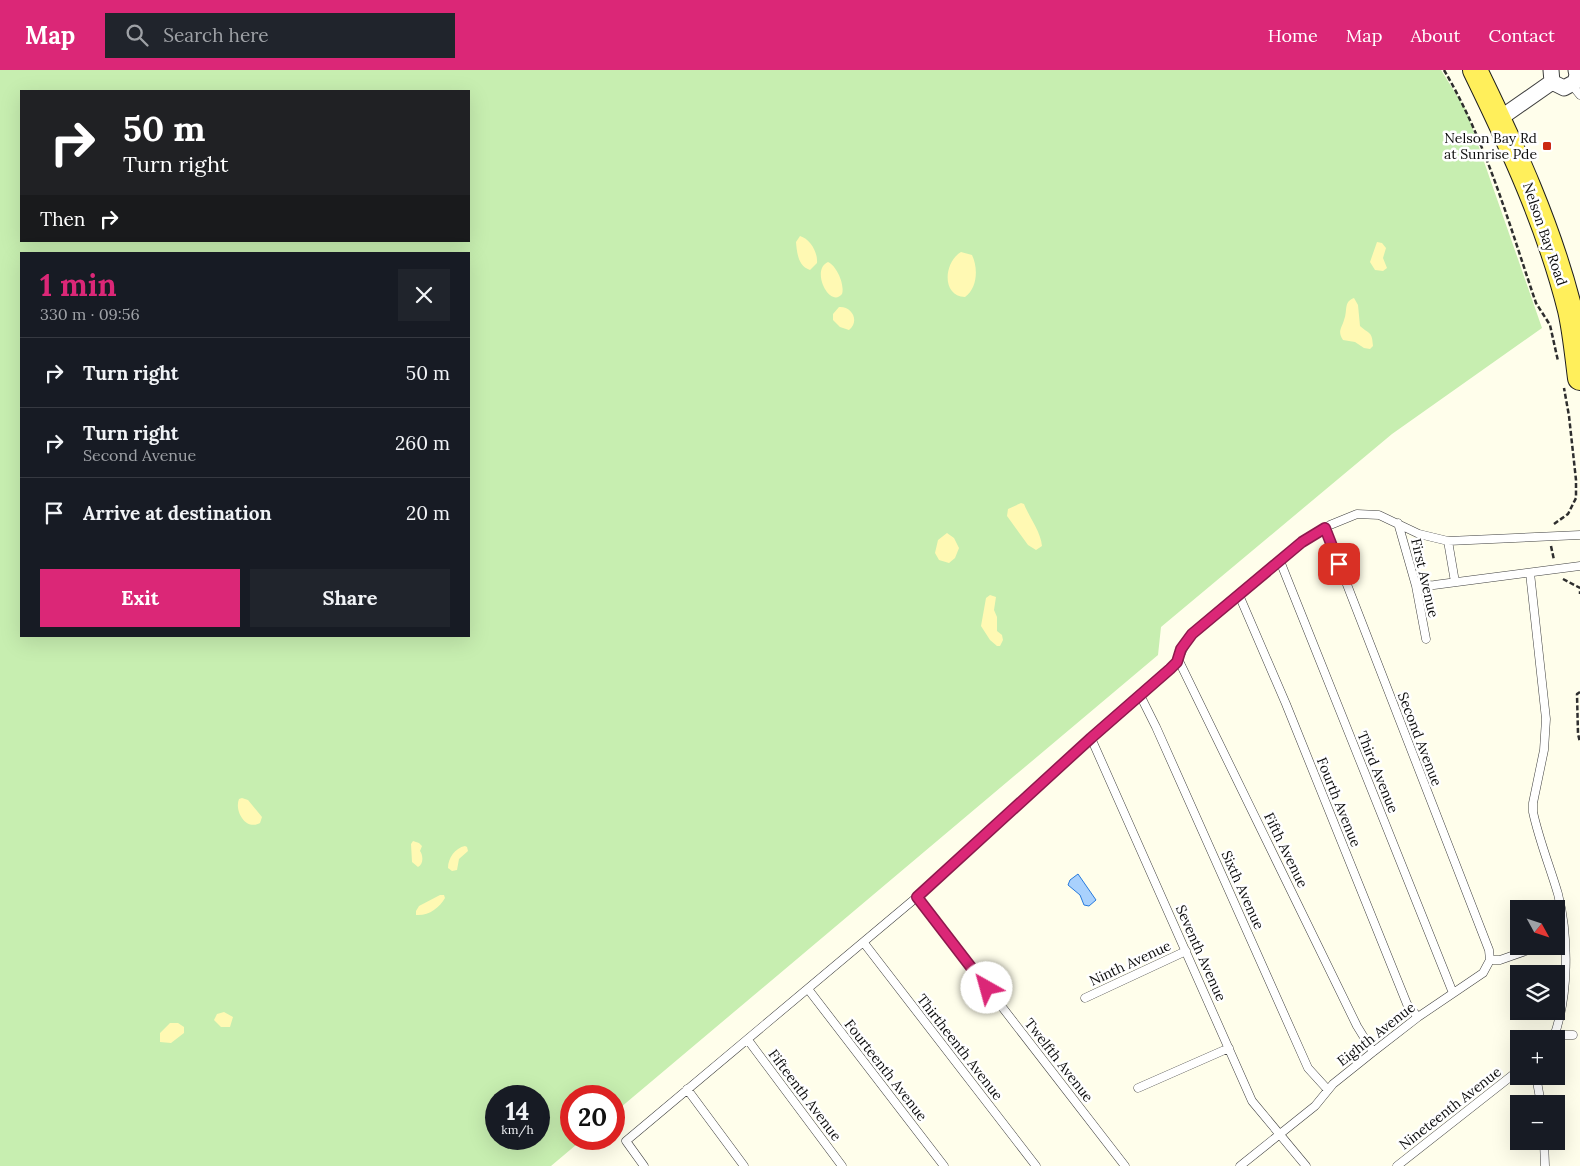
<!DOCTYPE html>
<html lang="en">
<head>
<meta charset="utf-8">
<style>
	body { margin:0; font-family:Lora,serif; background:#20242c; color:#f1f3f6; height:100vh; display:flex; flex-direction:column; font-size:19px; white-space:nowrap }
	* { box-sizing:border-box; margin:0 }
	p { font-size:16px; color:#9ea1a6 }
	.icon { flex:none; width:28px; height:28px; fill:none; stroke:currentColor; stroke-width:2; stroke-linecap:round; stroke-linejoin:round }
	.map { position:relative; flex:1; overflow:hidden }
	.side { position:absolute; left:20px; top:182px; width:450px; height:385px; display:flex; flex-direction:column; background:#171b24; border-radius:0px; box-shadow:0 5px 20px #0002 }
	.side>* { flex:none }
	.hud { position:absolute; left:20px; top:20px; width:450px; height:152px; border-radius:0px; box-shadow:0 5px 20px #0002; background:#202124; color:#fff; overflow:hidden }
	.needle { width:32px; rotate:130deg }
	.buttons { position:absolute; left:1510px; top:830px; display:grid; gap:10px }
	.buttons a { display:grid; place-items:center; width:55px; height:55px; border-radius:0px; background:#171b24; box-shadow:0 5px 20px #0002; font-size:25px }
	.speed { position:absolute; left:485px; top:1015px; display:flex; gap:10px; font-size:25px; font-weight:700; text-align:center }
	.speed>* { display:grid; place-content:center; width:65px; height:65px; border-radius:50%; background:#171b24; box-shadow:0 5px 20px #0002; line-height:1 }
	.speed small { font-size:12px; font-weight:400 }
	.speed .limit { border:8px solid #d22; background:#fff; color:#111 }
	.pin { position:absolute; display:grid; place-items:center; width:42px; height:42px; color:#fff; margin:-21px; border-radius:10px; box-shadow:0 2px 8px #0006 }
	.me { position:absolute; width:55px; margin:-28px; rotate:322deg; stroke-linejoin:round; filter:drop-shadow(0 0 4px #0008) }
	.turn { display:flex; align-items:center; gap:18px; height:105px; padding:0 20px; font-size:22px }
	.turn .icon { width:65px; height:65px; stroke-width:2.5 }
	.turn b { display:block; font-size:35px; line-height:42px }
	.then { display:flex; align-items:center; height:48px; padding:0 20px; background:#0003; gap:10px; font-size:19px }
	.round { display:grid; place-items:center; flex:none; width:52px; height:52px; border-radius:0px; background:#20242c }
	.summary { display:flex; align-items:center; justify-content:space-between; height:85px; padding:0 20px }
	h1 { font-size:30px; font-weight:700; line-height:38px; color:#db2777 }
	.button { display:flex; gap:10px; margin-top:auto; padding:10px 20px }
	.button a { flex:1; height:58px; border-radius:0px; background:#db2777; color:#fff; font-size:20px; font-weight:700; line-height:58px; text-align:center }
	.button a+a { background:#20242c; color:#f1f3f6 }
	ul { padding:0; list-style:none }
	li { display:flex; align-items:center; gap:15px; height:70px; padding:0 20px; border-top:1px solid #363941 }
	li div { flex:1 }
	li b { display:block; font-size:19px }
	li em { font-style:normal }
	header { display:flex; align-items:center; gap:30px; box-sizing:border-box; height:70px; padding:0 25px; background:#db2777; color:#fff }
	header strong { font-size:24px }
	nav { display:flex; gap:28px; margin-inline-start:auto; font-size:18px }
	.search { width:350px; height:45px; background:#20242c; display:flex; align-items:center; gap:12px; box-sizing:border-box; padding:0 18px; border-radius:0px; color:#9ea1a6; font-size:19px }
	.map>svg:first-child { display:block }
	.green { fill:#c7eeb0; fill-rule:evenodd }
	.sand { fill:#fff9b3 }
	.water { fill:#a9d1fd; stroke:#287adc }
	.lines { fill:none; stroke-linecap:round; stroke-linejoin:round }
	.lane-casing { stroke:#3f3f3f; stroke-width:9 }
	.street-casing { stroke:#3f3f3f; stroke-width:17 }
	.primary-casing { stroke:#1d1d1d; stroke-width:26 }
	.path { stroke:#2e2e2e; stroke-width:2.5; stroke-dasharray:5 2.5; stroke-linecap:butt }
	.lane { stroke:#fff; stroke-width:8 }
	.street { stroke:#fff; stroke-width:15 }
	.primary { stroke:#ffef5b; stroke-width:24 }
	.route-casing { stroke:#8e194d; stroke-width:12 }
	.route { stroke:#db2777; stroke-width:9 }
	.poi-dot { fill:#cb2815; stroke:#fff; stroke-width:2 }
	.labels { text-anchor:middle; stroke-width:5; stroke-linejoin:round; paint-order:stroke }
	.poi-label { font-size:14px; fill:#0c0c0c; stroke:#fff; text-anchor:end }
	.street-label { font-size:14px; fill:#0c0c0c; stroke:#fff }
</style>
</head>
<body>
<header>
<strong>Map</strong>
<div class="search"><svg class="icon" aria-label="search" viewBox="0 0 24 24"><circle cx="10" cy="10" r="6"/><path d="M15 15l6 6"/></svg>Search here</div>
<nav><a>Home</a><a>Map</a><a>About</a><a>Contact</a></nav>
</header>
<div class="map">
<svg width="1580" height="1096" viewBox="0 0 1580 1096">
	<rect width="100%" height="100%" fill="#fffeeb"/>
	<path class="green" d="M0 0H1441L1466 40 1542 258 1392 364 1161 557 1158 585 614 1043V1026H571V1069H583L551 1096H0ZM21 21H469V171H21ZM21 184H469V566H21ZM496 1026H539V1069H496Z"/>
	<path class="sand" d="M800 166C810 169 818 182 817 193L810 200C798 196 797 183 796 172Z
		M1377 172 1382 173 1386 178 1383 188 1387 198 1383 201 1375 200 1370 192Z
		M961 182 972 185C978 197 978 218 965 227 941 226 944 192 961 182Z
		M828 192C837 196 845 215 842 224 830 239 810 200 828 192Z
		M1354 228 1358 235 1360 256C1370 265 1372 261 1373 276L1370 279 1364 278 1355 272 1343 270C1337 261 1342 258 1344 250 1348 241 1343 232 1354 228Z
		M839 237C852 236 860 251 849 260L840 257 833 250V244Z
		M1021 433 1024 434C1029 447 1041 462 1042 476L1036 480 1028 475 1007 446 1008 439Z
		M947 463 954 468 959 478 955 488 949 493 939 490 935 483 938 470Z
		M990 525 996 527 994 540 997 547V561L1002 565 1003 570 1000 576H997L990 570 981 556 986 528Z
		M242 728 248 730 262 747 260 753C246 761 234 741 239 729Z
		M413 771 419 773 422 776 420 781C423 785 424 794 418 797L412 792 411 774Z
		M465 776 467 777 468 781 459 789 457 800 452 801 448 798C448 788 455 778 465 776Z
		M440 825H444L445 828C439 838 429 846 416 845V841L419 836Z
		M224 942 233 947 230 957H221L214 950 217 944Z
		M170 953H178L184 957V963L171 973 160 972V963Z"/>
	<path class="water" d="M1078 804 1096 830 1089 836 1084 835 1080 825 1068 815 1070 810Z"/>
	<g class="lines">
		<g class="lane-casing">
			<path id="lane" d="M1572 15 1580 25
				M1398 453 1416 516 1426 569
				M1448 471 1455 512
				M1280 491 1453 923
				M1530 503 1546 649 1544 680 1533 733V742C1539 770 1550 797 1558 824 1569 867 1569 927 1553 969
				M1416 516 1434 515 1580 496
				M1239 525 1286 634 1407 934 1418 947
				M1178 589 1357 956 1373 982
				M1140 625 1156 657 1308 998 1328 1020
				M1091 668 1252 1031 1306 1096
				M917 827 1125 1096
				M864 873 1036 1096
				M1490 890H1500L1537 877 1549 876
				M808 919 944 1096
				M1085 928 1186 881
				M748 970 842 1096
				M1556 971 1563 965H1573
				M1536 1006 1541 1034
				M1138 1018 1229 978
				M687 1019 744 1096
				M1544 1071 1545 1096
				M644 1096 626 1071 917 827 1091 668 1171 599C1181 589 1181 577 1192 565L1302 472 1330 455 1357 444 1379 445 1419 464 1448 471 1580 465
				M1240 1096 1315 1036 1333 1014 1373 982 1418 947 1483 903 1490 890 1489 880 1325 458
				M1397 1096 1519 1000"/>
		</g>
		<g class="street-casing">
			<path id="street" d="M1551 0 1552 12 1564 18 1575 12 1577 5 1576 0
				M1499 49 1552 12"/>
		</g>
		<g class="primary-casing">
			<path id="primary" d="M1475 0C1513 78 1549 156 1570 240 1575 262 1577 285 1580 308"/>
		</g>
		<path class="path" d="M1444 0C1486 71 1509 154 1536 233L1550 255 1558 291
			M1554 454 1568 444 1576 428V410L1569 346 1564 318
			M1551 476 1554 490
			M1563 509 1580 518V524
			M1580 622 1577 624 1578 664 1580 672"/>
		<use href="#lane" class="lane"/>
		<use href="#street" class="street"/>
		<use href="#primary" class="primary"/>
	</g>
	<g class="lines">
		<g class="route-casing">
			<path id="route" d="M987 918 917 827 1091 668 1170 599 1177 592 1181 579 1192 564 1302 472 1325 458 1339 494"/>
		</g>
		<use href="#route" class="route"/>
	</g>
	<rect class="poi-dot" x="1542" y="71" width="10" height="10" rx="2.5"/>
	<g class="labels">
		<g class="poi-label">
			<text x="1537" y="73">Nelson Bay Rd<tspan x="1537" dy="16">at Sunrise Pde</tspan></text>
		</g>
		<g class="street-label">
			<text transform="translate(1545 164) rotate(71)" y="5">Nelson Bay Road</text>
			<text transform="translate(1425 508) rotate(77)" y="5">First Avenue</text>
			<text transform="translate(1420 669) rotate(69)" y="5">Second Avenue</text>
			<text transform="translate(1378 702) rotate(68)" y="5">Third Avenue</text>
			<text transform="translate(1339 732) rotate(68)" y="5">Fourth Avenue</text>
			<text transform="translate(1286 780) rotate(64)" y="5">Fifth Avenue</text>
			<text transform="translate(1243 820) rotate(66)" y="5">Sixth Avenue</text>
			<text transform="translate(1201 883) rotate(66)" y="5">Seventh Avenue</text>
			<text transform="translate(1130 893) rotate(-25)" y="5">Ninth Avenue</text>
			<text transform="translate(1376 964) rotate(-38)" y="5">Eighth Avenue</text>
			<text transform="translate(960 977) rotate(52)" y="5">Thirtheenth Avenue</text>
			<text transform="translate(1059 990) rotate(52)" y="5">Twelfth Avenue</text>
			<text transform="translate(886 1000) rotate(52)" y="5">Fourteenth Avenue</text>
			<text transform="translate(805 1025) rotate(53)" y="5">Fifteenth Avenue</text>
			<text transform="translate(1450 1038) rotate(-38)" y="5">Nineteenth Avenue</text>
		</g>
	</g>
</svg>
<div class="buttons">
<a><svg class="needle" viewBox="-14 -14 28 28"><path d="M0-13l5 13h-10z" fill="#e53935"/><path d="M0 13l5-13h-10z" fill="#9ea1a6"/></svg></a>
<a><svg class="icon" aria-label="layers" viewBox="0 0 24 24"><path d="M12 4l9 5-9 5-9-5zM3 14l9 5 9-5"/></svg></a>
<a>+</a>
<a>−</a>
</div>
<div class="speed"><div>14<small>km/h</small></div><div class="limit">20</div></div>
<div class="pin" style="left:1339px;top:494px;background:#d93025"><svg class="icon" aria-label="arrive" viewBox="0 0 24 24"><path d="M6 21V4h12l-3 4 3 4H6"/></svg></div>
<svg class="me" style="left:987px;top:918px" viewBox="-20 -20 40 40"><circle r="19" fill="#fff"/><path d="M0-13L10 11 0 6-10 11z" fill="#db2777"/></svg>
<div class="hud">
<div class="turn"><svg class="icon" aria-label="right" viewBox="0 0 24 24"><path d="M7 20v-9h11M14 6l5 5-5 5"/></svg><div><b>50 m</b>Turn right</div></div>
<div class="then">Then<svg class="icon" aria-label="right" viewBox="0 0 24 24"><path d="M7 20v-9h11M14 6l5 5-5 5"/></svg></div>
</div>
<section class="side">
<div class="summary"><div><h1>1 min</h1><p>330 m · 09:56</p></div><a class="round"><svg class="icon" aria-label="close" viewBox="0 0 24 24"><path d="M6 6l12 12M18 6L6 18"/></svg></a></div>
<ul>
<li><svg class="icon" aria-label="right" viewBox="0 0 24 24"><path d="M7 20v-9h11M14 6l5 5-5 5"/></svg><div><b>Turn right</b></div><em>50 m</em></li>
<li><svg class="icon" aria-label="right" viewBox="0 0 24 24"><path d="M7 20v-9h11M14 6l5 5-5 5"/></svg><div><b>Turn right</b><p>Second Avenue</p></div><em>260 m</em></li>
<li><svg class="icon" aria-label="arrive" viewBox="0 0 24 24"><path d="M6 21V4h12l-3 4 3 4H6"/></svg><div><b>Arrive at destination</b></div><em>20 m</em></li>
</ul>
<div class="button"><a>Exit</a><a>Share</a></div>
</section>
</div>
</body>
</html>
